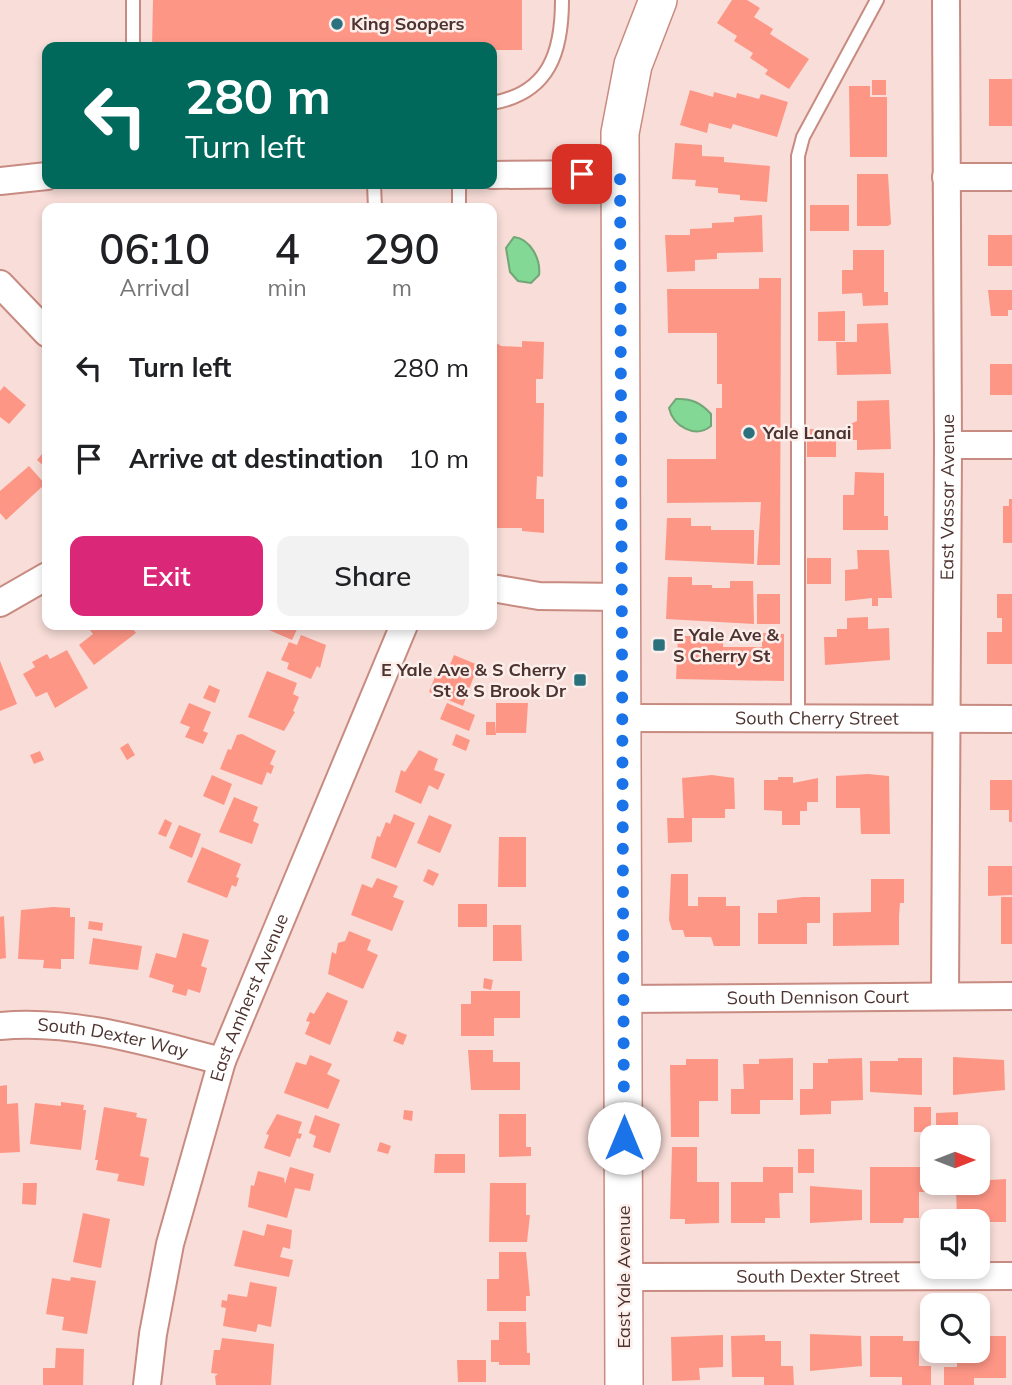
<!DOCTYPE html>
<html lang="en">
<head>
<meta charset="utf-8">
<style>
	body { margin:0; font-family:Mulish,sans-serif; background:#f2f2f2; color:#202124; height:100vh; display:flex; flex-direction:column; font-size:26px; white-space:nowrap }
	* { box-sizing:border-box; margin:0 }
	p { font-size:23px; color:#757577 }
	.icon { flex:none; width:38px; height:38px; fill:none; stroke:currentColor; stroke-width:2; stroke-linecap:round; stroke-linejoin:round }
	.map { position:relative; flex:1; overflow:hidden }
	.panel { position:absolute; left:42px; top:203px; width:455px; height:427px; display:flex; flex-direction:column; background:#fff; border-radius:14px; box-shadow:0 4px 10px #0003 }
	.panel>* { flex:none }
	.banner { position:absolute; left:42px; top:42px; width:455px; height:147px; border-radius:14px; box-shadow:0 4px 10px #0003; background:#00695c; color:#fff; overflow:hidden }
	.needle { width:46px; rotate:90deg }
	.fabs { position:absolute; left:920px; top:1125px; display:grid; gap:14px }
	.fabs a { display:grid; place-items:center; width:70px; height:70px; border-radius:14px; background:#fff; box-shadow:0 4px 10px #0003; font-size:35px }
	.pin { position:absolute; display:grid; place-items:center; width:60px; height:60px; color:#fff; margin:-30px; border-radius:14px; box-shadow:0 4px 10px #0006 }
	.me { position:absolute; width:77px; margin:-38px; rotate:0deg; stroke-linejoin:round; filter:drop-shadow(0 0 5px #0008) }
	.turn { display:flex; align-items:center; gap:24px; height:147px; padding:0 28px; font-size:32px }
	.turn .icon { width:91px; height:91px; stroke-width:2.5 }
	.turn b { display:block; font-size:49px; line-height:60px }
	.eta { display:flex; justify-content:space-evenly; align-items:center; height:119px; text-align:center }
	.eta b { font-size:42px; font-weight:600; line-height:49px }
	.button { display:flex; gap:14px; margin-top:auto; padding:14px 28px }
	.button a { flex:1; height:80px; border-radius:14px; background:#db2777; color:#fff; font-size:28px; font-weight:600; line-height:80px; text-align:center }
	.button a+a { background:#f2f2f2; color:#202124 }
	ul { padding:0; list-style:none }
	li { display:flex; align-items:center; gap:21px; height:91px; padding:0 28px }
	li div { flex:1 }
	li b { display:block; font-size:26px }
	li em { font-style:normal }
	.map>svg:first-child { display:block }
	.water { fill:#82d894; stroke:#72a676; stroke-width:2 }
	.building { fill:#fe9686 }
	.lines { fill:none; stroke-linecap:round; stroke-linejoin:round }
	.lane-casing { stroke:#c88b81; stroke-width:16 }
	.street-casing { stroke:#c88b81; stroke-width:30 }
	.secondary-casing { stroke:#c88b81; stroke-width:40 }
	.lane { stroke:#fff; stroke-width:12 }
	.street { stroke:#fff; stroke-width:26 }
	.secondary { stroke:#fff; stroke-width:37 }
	.route { stroke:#1a73e8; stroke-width:12; stroke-dasharray:0 21.6 }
	.poi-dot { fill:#2b727e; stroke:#fbeeeb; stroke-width:2.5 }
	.labels { text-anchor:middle; stroke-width:5; stroke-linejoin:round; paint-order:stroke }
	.poi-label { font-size:18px; font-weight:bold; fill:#4d332f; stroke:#fbeeeb; text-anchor:start }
	.street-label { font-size:18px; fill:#4d332f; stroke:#fbeeeb }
</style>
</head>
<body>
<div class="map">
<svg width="1012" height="1385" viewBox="0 0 1012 1385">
	<rect width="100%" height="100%" fill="#f8ddd8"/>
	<path class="water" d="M514 237C531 239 541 260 539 275L531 283 518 281 510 272 506 248Z
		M676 399C691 398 701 403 711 414V426C695 439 673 426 669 408Z"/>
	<path class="building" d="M153 0H522V50H492V47H152Z
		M732 0H747L760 8 754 17 773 29 770 34 809 59 789 89 765 74 768 70 750 58 753 53 734 41 737 36 717 23Z
		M989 79H1012V126H989Z
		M872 80H886V95H872Z
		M849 86H870V97H887V157H850Z
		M690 90 713 97 714 92 736 98 737 93 759 99 761 94 788 102 777 137 733 124 731 129 709 123 707 133 680 125Z
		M675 143 702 145V156L724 157V162L770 166 767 202 740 200V195L718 193V188L695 186 696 180 672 179Z
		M857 174H888L891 224 888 226H857Z
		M810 205H849V231H810Z
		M762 215 763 252 717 253V259L695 260V271L667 272 665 235H690V229L712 228V223L734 222V217Z
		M42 235H47V276H43Z
		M988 235H1012V266H988Z
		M853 250H884V292H888V305L863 306 862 293 842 294V270H853Z
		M759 278H781L780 565H757L761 502 667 503V459H716V408H722V384H717V333H668L667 289H759Z
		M988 290H1012V310H1008V316H991Z
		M845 311V341H818V312Z
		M888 323 891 374 837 375 836 342H857V324Z
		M492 340 501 346 522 347V341L544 342 543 379H536V403H544L543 477 537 476 536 499H544V533L522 531V528H492Z
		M990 364H1012V395H990Z
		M4 386 26 405 9 424 0 417V391Z
		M889 400 891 449 857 450V440H846V426L857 421V401Z
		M807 429H836V457H807Z
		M47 448V469L37 460Z
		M29 466 45 484 6 520 0 513V491Z
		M855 472 884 473V516H888V530H843V495H854Z
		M1009 499H1012V543H1003V506H1009Z
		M667 518H691V526H711V530H754V564L665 560Z
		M857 550H889L892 598H878V606H872V598L845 601V570L858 569Z
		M807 558H831V584H807Z
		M668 577H692V585H712V588H730V581H753L754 624 666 619Z
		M757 594H780V624H757Z
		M997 594H1012V664H987V632H1002V618H997Z
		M868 617V629L889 628 890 660 825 665 824 637H837V629H847V618Z
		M95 625H130L136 633 94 665 79 645 93 634 89 629Z
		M271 625H299L292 640 269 630Z
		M762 633 784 634V681L676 679 678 636H694V642H723V647H762Z
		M301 635 326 645 320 668 317 666 311 679 287 669 289 663 281 660 289 642 297 645Z
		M67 650 88 688 55 708 47 692 36 697 23 674 35 667 32 662 47 654 50 659Z
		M454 655 478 665 463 706 429 692 440 664 449 667Z
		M0 661 17 704 0 711Z
		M267 671 297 683 293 694 299 697 293 711 295 712 284 731 248 717Z
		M209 685 220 690 215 703 203 698Z
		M189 703 211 712 203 731 208 733 203 744 185 737 190 727 180 723Z
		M447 703 475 715 469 731 440 719Z
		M496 703H528L526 733H496Z
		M486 722H495L496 735H486Z
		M242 734 276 751 270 764 274 766 271 774 267 772 262 785 220 769 228 749 231 750 237 735Z
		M456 734 470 740 466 751 452 745Z
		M128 743 135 755 127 760 120 748Z
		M419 750 438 759 434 770 445 774 438 790 429 785 421 804 395 792 401 770 405 772Z
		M40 751 44 760 34 764 30 755Z
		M868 774 889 776 890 834H861L860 808H836V776Z
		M212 775 232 784 224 805 203 796Z
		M712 775 734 778 735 809H725V818H692V842L668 843 667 818H684L682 778Z
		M778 777H793V783L818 778V802H807V811H800V825H782V811L764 810V780H778Z
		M990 780H1012V822H1009V810H990Z
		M234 797 258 807 253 821 259 824 252 844 219 832Z
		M394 814 415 823 396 868 371 858 377 836 380 837 386 822 390 824Z
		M429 815 452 825 440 853 417 843Z
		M165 819 172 823 166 837 158 834Z
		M179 825 201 834 192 858 169 848Z
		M499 837H526V887H498Z
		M202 847 241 864 236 877 239 878 236 887 232 885 227 898 187 882Z
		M988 866H1012V895L988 896Z
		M428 869 439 874 433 886 423 881Z
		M671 874H688V906H698V897H726V906H740V946H714L711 937H685L683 930H672L669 920Z
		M377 878 398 886 393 897 404 901 392 931 351 915 362 884 372 888Z
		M871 879H904V903H900L899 916V945L833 946V913L871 912Z
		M803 897H820V923H807V944H758V913H777V900Z
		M1001 897H1012V944H1001Z
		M458 904H487V927H458Z
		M53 907 70 908V917H75L74 959H61V969L43 968 44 960 18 959 21 910Z
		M4 916 6 958 0 959V917Z
		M89 921 103 923 102 931 88 929Z
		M493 925H521L522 961H493Z
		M349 931 371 940 367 950 378 955 363 989 328 974 332 952 336 954 338 943 345 941Z
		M183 933 209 940 201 966 207 968 200 993 188 989 186 996 172 992 174 985 149 977 156 953 176 958Z
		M93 938 142 946 138 970 89 964Z
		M484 978 493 980 491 990 483 988Z
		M471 991H520V1018H494V1036H461V1004H471Z
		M327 992 348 1001 330 1045 305 1034 310 1022 306 1021 310 1012 314 1014Z
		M397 1031 407 1035 403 1045 393 1041Z
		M468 1050H493V1062H520V1090H471Z
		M310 1055 332 1064 327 1074 340 1080 328 1109 284 1093 296 1062 306 1065Z
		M953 1057 1004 1060 1005 1090 953 1095Z
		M793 1058V1100H760V1114H731V1089H744L743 1064H759V1059Z
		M862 1058 863 1100 831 1101V1114L800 1115V1089H813V1063H828V1059Z
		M898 1058H922V1095L870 1092V1061H898Z
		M686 1059H718V1101H699V1137H671L670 1065H686Z
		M7 1085V1104L18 1103 20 1152 0 1153V1086Z
		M61 1102 84 1105 83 1110H86L81 1150 30 1144 35 1103 61 1106Z
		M104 1107 137 1113 136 1117 147 1119 140 1156 149 1158 144 1186 117 1181 119 1174 96 1170 98 1160H95Z
		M914 1107H931V1132H914Z
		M404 1110 413 1111 412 1121 403 1119Z
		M958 1112V1136H936V1113Z
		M277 1114 302 1122 298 1133 302 1134 300 1139 297 1138 290 1157 264 1148 269 1135 266 1134Z
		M499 1114H526V1147H531V1156L499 1157Z
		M315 1115 340 1124 330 1153 313 1147 316 1136 309 1133Z
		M380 1142 391 1146 388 1154 377 1151Z
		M672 1147H697V1182H719V1223L685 1224V1219H670Z
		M798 1149H814V1173H798Z
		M435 1154H465V1173H434Z
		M290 1167 314 1174 310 1191 295 1188 287 1218 248 1207 251 1185 254 1186 258 1171 284 1178 285 1184Z
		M763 1167H793V1193H779L780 1218H765V1223H731V1182H763Z
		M870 1167H932V1192H919V1218H904L903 1223H870Z
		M1006 1179V1222H972V1217H957L956 1191H944V1183Z
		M23 1183H37L36 1205 22 1204Z
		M490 1183H526V1215H530L527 1242H489Z
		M810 1186 862 1190V1220L810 1223Z
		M83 1213 110 1219 101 1268 73 1262Z
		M267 1224 292 1230 290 1249 283 1247 280 1257 293 1260 289 1277 234 1266 243 1230 264 1236Z
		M499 1252H526L530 1296H526V1311H487V1279H499Z
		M71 1277 96 1281 87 1334 62 1330 64 1317 46 1314 52 1278 70 1281Z
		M250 1282 277 1287 271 1327 258 1324 256 1332 223 1326 226 1308 221 1307 222 1300 227 1301 228 1294 247 1297Z
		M499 1322H526L527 1353H530V1365H499V1362H491V1340H499Z
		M810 1334 861 1336 862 1366 810 1371Z
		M723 1335V1367L699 1368 700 1380 672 1381 671 1337Z
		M765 1335V1341H781V1366H793L794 1385H764V1377H732L731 1336Z
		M870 1336H903V1341H919V1366H931V1385H902V1377H870Z
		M978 1336H1006V1378H974V1385H944V1367H957V1351H978Z
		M222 1338 274 1344 271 1385H216L215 1376 218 1374 211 1373 214 1350H220Z
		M56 1348 84 1349 83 1385H43V1368H55Z
		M457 1360H486V1382H458Z"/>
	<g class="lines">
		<g class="lane-casing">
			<path id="lane" d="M133 0V47
				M492 103C550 93 562 51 562 0
				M374 184 375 208
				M459 184V208
				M798 719V156L803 137 877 0"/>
		</g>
		<g class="street-casing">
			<g id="street">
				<path d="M492 175 620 174"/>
				<path d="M946 177H1012"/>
				<path d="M0 181 47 176"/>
				<path d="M0 284 47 333"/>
				<path d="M948 445H1012"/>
				<path d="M492 588 539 596 622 597"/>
				<path d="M0 603 47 576"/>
				<path id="s1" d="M623 718 1012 719"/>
				<path id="s2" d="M945 996 948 445 946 0"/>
				<path id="s3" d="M624 999 1012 996"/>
				<path id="s4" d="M0 1026C75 1019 150 1043 222 1061"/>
				<path id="s5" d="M624 1277 1012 1276"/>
				<path id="s6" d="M147 1385 153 1334 170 1244 222 1061 404 625"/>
			</g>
		</g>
		<g class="secondary-casing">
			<path id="secondary" d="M624 1385 620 133 633 65 658 0"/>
		</g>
		<use href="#lane" class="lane"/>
		<use href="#street" class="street"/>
		<use href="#secondary" class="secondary"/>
	</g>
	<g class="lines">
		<path class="route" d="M582 174H620L624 1138"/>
	</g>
	<g class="poi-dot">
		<circle cx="337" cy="24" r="7"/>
		<circle cx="749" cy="433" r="7"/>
		<rect x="652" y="638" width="14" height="14" rx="3.5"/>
		<rect x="573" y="673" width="14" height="14" rx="3.5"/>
	</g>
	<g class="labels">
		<g class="poi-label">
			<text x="351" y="30">King Soopers</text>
			<text x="763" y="439">Yale Lanai</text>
			<text x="673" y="641">E Yale Ave &amp;<tspan x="673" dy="21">S Cherry St</tspan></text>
			<text x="566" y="676" text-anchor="end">E Yale Ave &amp; S Cherry<tspan x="566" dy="21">St &amp; S Brook Dr</tspan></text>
		</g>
		<g class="street-label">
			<text dy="6" stroke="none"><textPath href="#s2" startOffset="499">East Vassar Avenue</textPath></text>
			<text dy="6" stroke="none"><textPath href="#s1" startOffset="194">South Cherry Street</textPath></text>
			<text dy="6" stroke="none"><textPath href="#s6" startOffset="402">East Amherst Avenue</textPath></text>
			<text dy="6" stroke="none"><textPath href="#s3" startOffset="194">South Dennison Court</textPath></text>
			<text dy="6" stroke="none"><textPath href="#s4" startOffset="114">South Dexter Way</textPath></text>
			<text dy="6" stroke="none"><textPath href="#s5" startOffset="194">South Dexter Street</textPath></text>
			<text transform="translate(624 1277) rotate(-90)" y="6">East Yale Avenue</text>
		</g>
	</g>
</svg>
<div class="fabs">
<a><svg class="needle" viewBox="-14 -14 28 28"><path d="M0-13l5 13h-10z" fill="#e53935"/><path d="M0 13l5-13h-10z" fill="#757577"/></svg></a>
<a><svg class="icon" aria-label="sound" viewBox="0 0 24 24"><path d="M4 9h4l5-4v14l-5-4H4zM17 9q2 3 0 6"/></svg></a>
<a><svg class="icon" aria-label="search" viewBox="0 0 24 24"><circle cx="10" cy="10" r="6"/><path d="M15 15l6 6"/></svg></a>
</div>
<div class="pin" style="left:582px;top:174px;background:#d93025"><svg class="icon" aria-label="arrive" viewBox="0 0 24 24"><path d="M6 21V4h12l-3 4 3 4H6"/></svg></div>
<svg class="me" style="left:624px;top:1138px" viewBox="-20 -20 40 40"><circle r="19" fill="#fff"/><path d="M0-13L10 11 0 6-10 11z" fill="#1a73e8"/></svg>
<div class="banner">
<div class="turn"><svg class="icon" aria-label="left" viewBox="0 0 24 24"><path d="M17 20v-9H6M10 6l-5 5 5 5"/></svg><div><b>280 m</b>Turn left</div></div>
</div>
<section class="panel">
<div class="eta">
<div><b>06:10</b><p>Arrival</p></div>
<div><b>4</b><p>min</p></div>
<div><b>290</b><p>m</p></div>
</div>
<ul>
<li><svg class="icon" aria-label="left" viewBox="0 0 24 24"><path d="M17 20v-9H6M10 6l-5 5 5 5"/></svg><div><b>Turn left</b></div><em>280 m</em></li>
<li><svg class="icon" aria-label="arrive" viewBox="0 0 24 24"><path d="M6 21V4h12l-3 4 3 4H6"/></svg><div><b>Arrive at destination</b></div><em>10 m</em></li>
</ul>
<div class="button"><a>Exit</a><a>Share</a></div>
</section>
</div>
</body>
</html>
